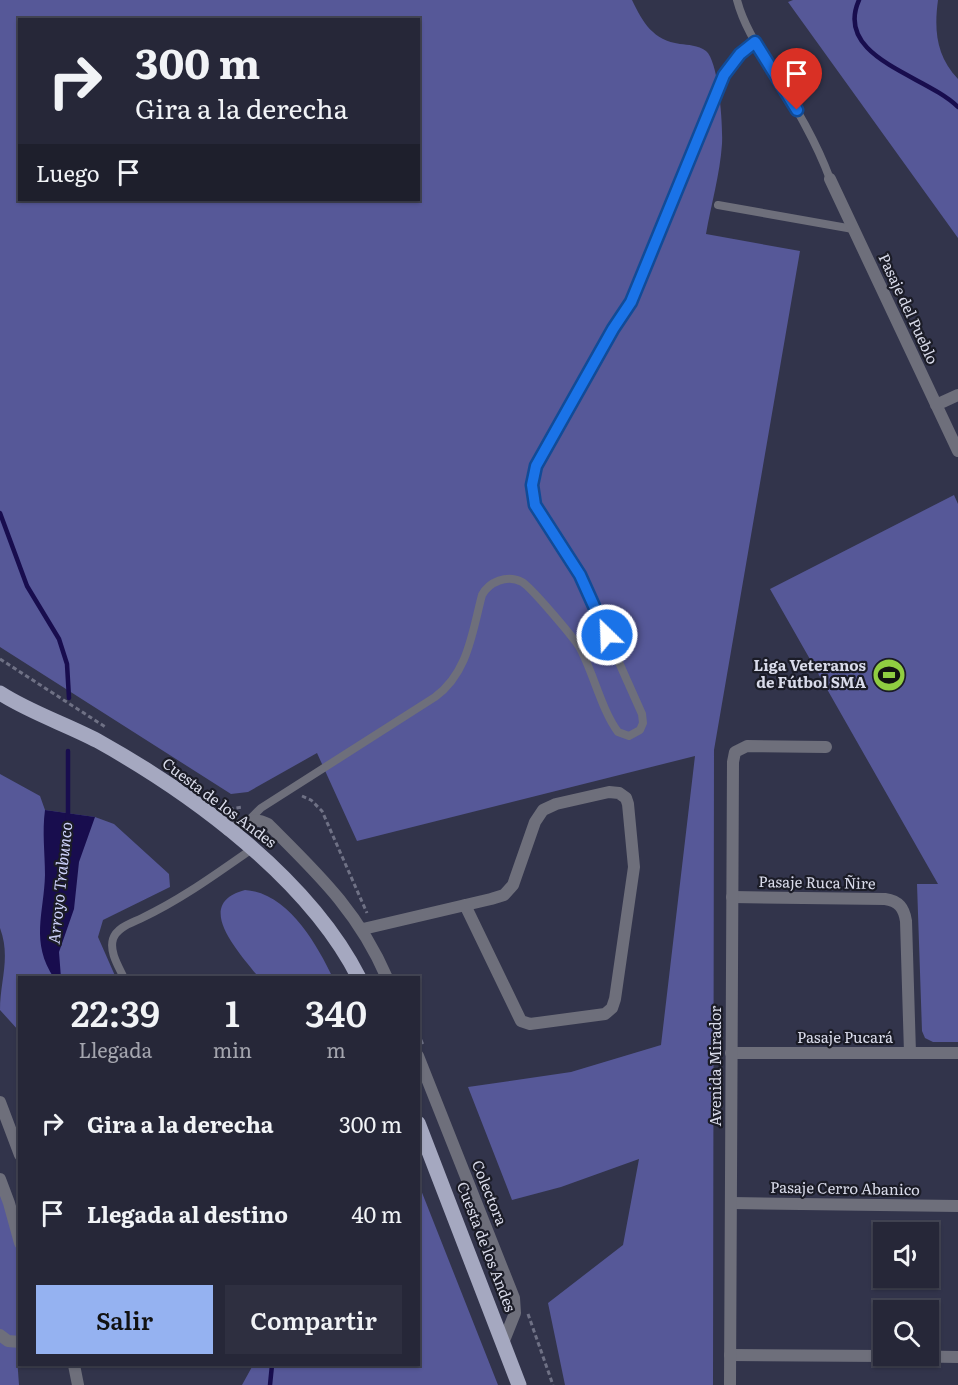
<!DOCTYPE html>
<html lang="es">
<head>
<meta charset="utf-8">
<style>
	body { margin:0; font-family:Literata,serif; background:#2e2f40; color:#f1f3f6; height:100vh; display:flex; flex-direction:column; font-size:22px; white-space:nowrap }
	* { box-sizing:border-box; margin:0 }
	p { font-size:20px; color:#a4a5ae }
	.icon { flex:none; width:33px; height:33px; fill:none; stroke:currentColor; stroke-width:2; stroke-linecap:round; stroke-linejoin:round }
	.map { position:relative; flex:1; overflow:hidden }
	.details { position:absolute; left:18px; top:976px; width:402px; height:390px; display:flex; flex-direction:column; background:#262738; border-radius:0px; box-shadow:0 2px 4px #0004,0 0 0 2px #424453 }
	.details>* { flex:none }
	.top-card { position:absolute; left:18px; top:18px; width:402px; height:183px; border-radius:0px; box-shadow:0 2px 4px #0004,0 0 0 2px #424453; background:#262738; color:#f1f3f6; overflow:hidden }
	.controls { position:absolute; left:873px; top:1222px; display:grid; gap:12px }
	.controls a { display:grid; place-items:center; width:66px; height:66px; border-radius:0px; background:#262738; box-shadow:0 2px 4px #0004,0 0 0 2px #424453; font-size:30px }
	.pin { position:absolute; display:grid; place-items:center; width:51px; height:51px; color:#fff; margin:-62px -26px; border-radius:50% 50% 50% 0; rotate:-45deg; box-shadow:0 0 6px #0007 }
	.pin .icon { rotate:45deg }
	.me { position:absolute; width:66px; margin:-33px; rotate:336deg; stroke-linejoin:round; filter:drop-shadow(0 0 4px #0008) }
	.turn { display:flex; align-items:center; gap:21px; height:126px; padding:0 18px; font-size:27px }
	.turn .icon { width:78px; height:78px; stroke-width:2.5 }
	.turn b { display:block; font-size:42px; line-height:51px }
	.then { display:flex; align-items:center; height:57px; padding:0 18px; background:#0003; gap:12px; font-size:22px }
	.eta { display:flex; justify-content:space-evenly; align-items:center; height:102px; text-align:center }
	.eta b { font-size:36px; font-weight:600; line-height:42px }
	.button { display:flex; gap:12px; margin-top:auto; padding:12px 18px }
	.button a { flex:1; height:69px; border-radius:0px; background:#95b2f1; color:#111; font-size:24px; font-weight:600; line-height:69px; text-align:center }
	.button a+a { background:#2e2f40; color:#f1f3f6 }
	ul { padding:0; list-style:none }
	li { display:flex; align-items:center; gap:18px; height:90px; padding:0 18px }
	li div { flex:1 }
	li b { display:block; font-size:22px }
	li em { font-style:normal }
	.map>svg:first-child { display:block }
	.green { fill:#565898; fill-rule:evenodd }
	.water { fill:#180d4e }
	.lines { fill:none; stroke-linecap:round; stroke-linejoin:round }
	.stream { stroke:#180d4e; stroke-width:4.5 }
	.path { stroke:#6f7185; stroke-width:3; stroke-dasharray:4.5 3; stroke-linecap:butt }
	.service { stroke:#6e6f7b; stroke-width:8 }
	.minor { stroke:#6e6f7b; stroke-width:12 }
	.tertiary { stroke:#6e6f7b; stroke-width:12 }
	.primary { stroke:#a5a8c0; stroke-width:15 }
	.route-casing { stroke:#114b97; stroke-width:15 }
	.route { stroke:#1a73e8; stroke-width:10 }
	.labels { text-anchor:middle; stroke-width:4.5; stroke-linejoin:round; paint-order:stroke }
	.street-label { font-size:15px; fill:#d9dbea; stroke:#1b1c27 }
	.poi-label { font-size:15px; font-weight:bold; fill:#d9dbea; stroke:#1b1c27; text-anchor:end }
	.water-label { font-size:16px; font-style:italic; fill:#cdd1fa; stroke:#1b1c27 }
</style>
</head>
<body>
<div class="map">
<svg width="958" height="1385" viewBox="0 0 958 1385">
	<rect width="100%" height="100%" fill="#32344b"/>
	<path class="green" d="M0 0H632C643 23 653 40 680 44 688 45 698 45 706 51 719 62 723 126 722 144 720 174 711 205 706 234L800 251 714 750 713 1385H565L548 1303 623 1245 639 1159 561 1187 512 1200 468 1087 571 1072 661 1045 695 756 357 841 317 753 248 792 231 794 0 647ZM20 20H418V200H20Z
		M793 0H938C934 30 936 56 958 79V238L788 2Z
		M954 495 958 504V1042H933L925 1038 922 1031 917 884H938L770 589Z
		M0 774 40 796 45 810 95 817 114 824 169 874 170 887 103 920 98 937 116 978H20L19 1031 0 1010C0 981 11 957 0 928Z
		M245 890C288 893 316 943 333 978H259C241 954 191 904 245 890Z
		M0 1179 19 1243 20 1342 16 1343 19 1385H0Z
		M419 1185 498 1385H242L253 1365H418Z"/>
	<path class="water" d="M45 810 95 817 79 862 74 909 59 952 61 978H54C30 942 44 913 45 875 45 853 42 832 45 810Z"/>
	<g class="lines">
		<path class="stream" d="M859 0C833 58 926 75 958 107
			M0 513 27 586 59 639 67 664 69 698
			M68 819V751
			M270 1385 272 1365"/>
		<path class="path" d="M0 659 107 728
			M302 796 311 800 322 811 367 913
			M229 809 243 807
			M418 1033 423 1045
			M528 1314 553 1385"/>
		<path class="service" d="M737 0C744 27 760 50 775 74 796 108 816 141 830 179
			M718 205 853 229
			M249 820 261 808 435 697C468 673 472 633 482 595 489 582 507 574 522 582 531 587 574 638 580 648 593 672 602 711 618 732L629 736 640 730 643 723 642 714 580 575 535 505 532 485 533 475 540 458 613 329 631 302 724 75 740 53 755 42
			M124 978C119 967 109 952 113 939 117 927 132 923 142 918 182 899 216 874 252 849"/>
		<path class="minor" d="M830 179 958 451
			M936 405 958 395
			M228 830C242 823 253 816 268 824 318 874 358 911 387 978
			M732 897 885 899C899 901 904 908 906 921L910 1053
			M363 929 491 899 504 895 513 885 535 822 543 810 556 804 609 792 619 793 626 798 628 804 634 867 615 999 612 1008 605 1014 530 1024 521 1021 465 905
			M731 1053H958
			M418 1056 514 1298 515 1313 503 1343
			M0 1102 20 1155
			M0 1179 9 1203 20 1243
			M731 1203 958 1206
			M0 1335 8 1341 20 1342
			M730 1355 884 1356
			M891 1356 958 1357
			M74 1365 78 1385"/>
		<path class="tertiary" d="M730 1385 733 762 735 752 747 746 826 747"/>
		<path class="primary" d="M0 693C31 713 66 724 98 741 193 794 309 879 359 978
			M418 1123 519 1385"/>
	</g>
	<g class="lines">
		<g class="route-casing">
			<path id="route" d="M607 635 580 575 535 505 532 485 536 466 613 329 631 302 724 75 740 54 755 42 797 110"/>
		</g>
		<use href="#route" class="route"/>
	</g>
	<defs>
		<g id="stadium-disc" transform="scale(1.725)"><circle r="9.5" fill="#90cd41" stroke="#1b1c27"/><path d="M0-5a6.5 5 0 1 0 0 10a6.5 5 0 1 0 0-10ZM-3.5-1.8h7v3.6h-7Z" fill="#111"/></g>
	</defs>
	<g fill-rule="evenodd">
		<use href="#stadium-disc" x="889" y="675"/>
	</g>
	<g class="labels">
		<g class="street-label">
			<text transform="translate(908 309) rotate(65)" y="5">Pasaje del Pueblo</text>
			<text transform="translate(219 803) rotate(37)" y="5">Cuesta de los Andes</text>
			<text transform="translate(817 883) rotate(1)" y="5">Pasaje Ruca Ñire</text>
			<text x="845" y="1043">Pasaje Pucará</text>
			<text transform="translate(716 1066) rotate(-90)" y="5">Avenida Mirador</text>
			<text transform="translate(845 1189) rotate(1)" y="5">Pasaje Cerro Abanico</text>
			<text transform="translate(489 1193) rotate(68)" y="5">Colectora</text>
			<text transform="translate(486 1247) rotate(69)" y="5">Cuesta de los Andes</text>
		</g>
		<g class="poi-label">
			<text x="866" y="671">Liga Veteranos<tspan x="866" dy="17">de Fútbol SMA</tspan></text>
		</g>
		<g class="water-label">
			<text transform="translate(60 883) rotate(-84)" y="6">Arroyo Trabunco</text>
		</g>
	</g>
</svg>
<div class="controls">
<a><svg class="icon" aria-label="sound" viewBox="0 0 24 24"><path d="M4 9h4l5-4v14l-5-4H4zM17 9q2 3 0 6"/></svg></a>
<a><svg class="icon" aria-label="search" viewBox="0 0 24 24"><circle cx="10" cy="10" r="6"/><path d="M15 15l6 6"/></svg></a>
</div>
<div class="pin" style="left:797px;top:110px;background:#d93025"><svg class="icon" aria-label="arrive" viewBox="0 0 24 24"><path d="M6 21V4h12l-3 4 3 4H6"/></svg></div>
<svg class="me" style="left:607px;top:635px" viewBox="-20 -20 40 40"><circle r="17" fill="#1a73e8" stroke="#fff" stroke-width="3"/><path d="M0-11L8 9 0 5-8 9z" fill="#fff"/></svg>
<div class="top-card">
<div class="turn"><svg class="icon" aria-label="right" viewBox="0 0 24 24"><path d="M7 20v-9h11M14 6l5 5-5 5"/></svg><div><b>300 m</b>Gira a la derecha</div></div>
<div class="then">Luego<svg class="icon" aria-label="arrive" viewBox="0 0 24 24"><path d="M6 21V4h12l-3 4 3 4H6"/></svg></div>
</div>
<section class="details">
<div class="eta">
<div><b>22:39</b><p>Llegada</p></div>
<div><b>1</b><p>min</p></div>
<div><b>340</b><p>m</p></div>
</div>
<ul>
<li><svg class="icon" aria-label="right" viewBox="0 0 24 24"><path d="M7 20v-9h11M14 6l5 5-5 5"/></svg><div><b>Gira a la derecha</b></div><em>300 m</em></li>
<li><svg class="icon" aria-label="arrive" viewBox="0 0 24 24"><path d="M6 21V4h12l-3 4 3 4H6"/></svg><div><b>Llegada al destino</b></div><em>40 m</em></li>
</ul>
<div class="button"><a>Salir</a><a>Compartir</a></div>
</section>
</div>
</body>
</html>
